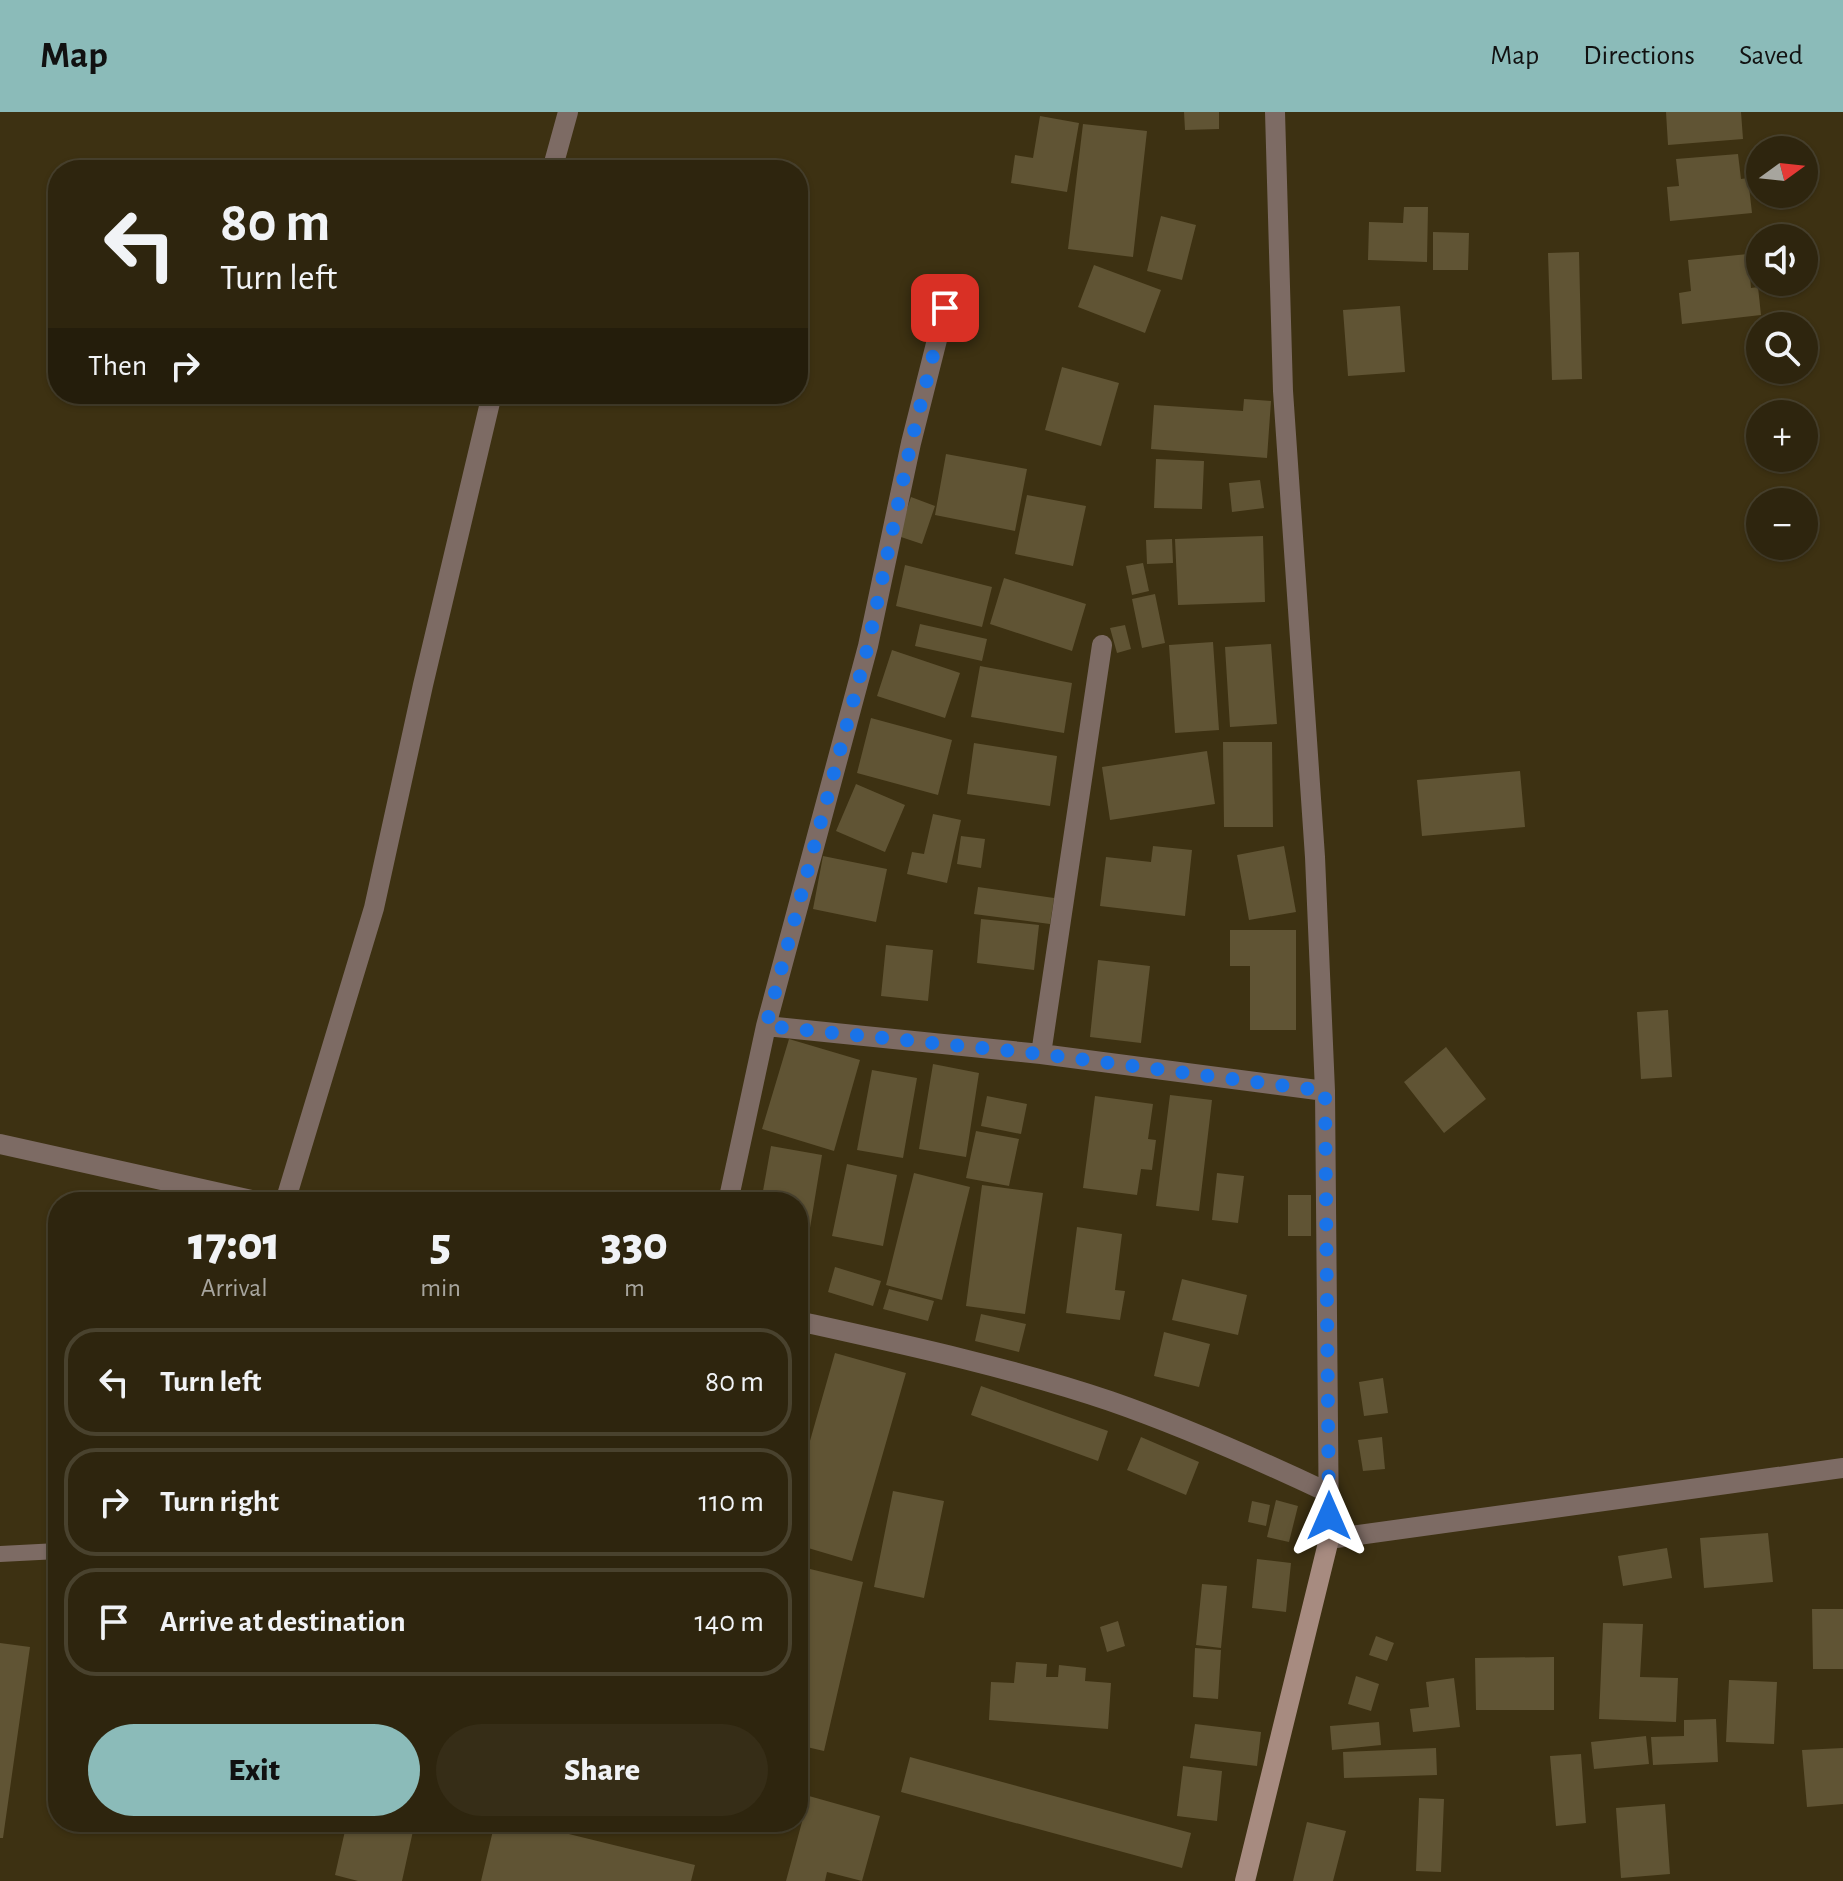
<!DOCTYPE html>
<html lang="en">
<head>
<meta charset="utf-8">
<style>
	body { margin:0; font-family:"Alegreya Sans",sans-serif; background:#362d17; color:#f1f3f6; height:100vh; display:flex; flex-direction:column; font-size:30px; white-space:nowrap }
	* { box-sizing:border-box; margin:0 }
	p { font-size:26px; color:#a7a59e }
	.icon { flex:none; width:44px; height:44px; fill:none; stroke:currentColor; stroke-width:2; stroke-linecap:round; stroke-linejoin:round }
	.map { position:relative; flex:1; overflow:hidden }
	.details { position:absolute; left:48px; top:1080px; width:760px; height:640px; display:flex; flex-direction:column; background:#2e250e; border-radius:32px; box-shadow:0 2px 6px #0004,0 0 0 2px #49422e }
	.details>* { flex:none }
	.top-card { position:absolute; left:48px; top:48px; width:760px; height:244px; border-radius:32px; box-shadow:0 2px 6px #0004,0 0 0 2px #49422e; background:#2e250e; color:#f1f3f6; overflow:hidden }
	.needle { width:52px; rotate:75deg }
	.controls { position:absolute; left:1746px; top:24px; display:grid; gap:16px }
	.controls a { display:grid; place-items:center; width:72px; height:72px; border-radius:50%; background:#2e250e; box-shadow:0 2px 6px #0004,0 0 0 2px #49422e; font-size:40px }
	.pin { position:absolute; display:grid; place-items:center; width:68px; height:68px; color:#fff; margin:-34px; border-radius:16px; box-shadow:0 4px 12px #0006 }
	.me { position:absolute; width:88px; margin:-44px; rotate:0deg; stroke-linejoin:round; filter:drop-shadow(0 0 6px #0008) }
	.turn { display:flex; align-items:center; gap:28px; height:168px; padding:0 40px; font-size:36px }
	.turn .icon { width:104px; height:104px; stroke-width:2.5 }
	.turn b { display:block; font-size:56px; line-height:68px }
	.then { display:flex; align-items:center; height:76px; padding:0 40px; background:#0003; gap:16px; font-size:30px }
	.eta { display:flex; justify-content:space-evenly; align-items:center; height:136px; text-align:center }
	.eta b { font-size:48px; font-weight:800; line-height:56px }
	.button { display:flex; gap:16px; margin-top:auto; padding:16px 40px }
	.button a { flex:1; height:92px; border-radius:48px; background:#8bbbb9; color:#111; font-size:32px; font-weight:800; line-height:92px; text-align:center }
	.button a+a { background:#362d17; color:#f1f3f6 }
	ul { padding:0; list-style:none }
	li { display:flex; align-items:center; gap:24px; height:108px; margin:0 16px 12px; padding:0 24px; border:4px solid #49422e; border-radius:32px }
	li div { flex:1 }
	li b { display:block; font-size:30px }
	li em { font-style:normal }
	header { display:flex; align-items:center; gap:48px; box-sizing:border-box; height:112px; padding:0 40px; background:#8bbbb9; color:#111 }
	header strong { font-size:38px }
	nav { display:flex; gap:44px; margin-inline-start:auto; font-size:28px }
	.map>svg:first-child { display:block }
	.building { fill:#605434 }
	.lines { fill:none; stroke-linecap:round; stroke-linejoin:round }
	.lane { stroke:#7d6b64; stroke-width:16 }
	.street { stroke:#7d6b64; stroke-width:20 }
	.secondary { stroke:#a78b80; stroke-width:20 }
	.route { stroke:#1a73e8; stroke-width:14; stroke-dasharray:0 25.2 }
</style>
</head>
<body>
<header>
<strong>Map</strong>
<nav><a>Map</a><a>Directions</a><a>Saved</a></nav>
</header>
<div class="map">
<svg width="1843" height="1769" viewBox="0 0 1843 1769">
	<rect width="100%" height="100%" fill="#3d3112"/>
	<path class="building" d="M1184 0H1219V17L1185 18Z
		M1666 0H1741L1743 27 1668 33Z
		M1040 4 1079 11 1067 80 1011 71 1015 43 1033 46Z
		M1083 12 1147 19 1133 145 1068 137Z
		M1738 42 1741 67 1748 66 1752 101 1670 109 1667 75 1679 74 1676 47Z
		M1404 95H1428L1427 150 1368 148 1369 110 1403 111Z
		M1161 104 1196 113 1182 168 1147 159Z
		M1433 120 1469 121 1468 158H1433Z
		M1579 140 1582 267 1552 268 1548 141Z
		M1748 142 1751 176 1758 175 1761 203 1682 212 1679 181 1691 179 1688 148Z
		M1094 153 1161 178 1145 221 1078 195Z
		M1400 194 1405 260 1348 264 1343 198Z
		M1062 255 1119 271 1101 334 1045 318Z
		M1244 287 1271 289 1267 346 1151 337 1154 293 1243 299Z
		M946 342 1027 357 1015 419 935 403Z
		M1156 347 1204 349 1202 397 1154 396Z
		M1260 368 1264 396 1232 400 1229 371Z
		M1027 383 1086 394 1073 454 1015 442Z
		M911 385 935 394 922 432 898 424Z
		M1263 424 1265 490 1178 493 1175 427Z
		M1172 427 1173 451 1147 452 1146 428Z
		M1143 451 1149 479 1132 483 1126 454Z
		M905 453 992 475 982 515 896 494Z
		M1004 466 1086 492 1072 539 990 512Z
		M1155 482 1165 531 1142 536 1132 487Z
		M920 512 987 527 982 549 915 534Z
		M1125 513 1131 537 1117 541 1110 516Z
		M1213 530 1219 618 1175 621 1169 533Z
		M1271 532 1277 612 1230 615 1225 535Z
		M892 538 960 561 945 606 877 584Z
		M980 554 1072 571 1064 621 971 605Z
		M871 606 952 628 938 683 857 661Z
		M1223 630H1272L1273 715H1224Z
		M974 631 1057 644 1050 694 967 682Z
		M1207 639 1215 692 1110 708 1102 655Z
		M1520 659 1525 715 1422 724 1417 668Z
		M856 672 905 693 885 740 836 719Z
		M933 702 961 708 947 771 907 762 912 740 924 742Z
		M961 724 985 727 981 756 957 752Z
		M1153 734 1192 738 1185 804 1100 794 1106 745 1151 750Z
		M1284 734 1296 800 1249 808 1237 743Z
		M823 744 887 757 876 810 813 797Z
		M978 775 1054 786 1050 812 974 802Z
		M981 807 1039 813 1034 858 977 851Z
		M1230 818H1296V918H1250V854H1230Z
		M886 833 933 838 928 889 881 884Z
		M1098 848 1150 854 1141 931 1090 925Z
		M1668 898 1672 965 1641 967 1637 900Z
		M789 927 860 948 834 1039 762 1017Z
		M1446 935 1486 987 1444 1021 1404 970Z
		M933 952 979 961 966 1045 919 1037Z
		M872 958 917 966 903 1046 857 1038Z
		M1170 983 1212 988 1199 1099 1156 1094Z
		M987 984 1027 992 1021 1022 981 1014Z
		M1095 984 1153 992 1148 1027 1156 1028 1152 1058 1141 1057 1137 1083 1083 1076Z
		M976 1019 1019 1027 1009 1074 966 1066Z
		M771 1034 822 1043 809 1122 798 1120V1090H761Z
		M847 1052 897 1063 883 1134 832 1124Z
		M914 1061 970 1075 942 1188 886 1173Z
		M1217 1061 1244 1064 1238 1111 1212 1108Z
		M982 1073 1043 1081 1025 1202 966 1194Z
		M1288 1083H1311V1124H1288Z
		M1077 1115 1122 1122 1115 1178 1125 1179 1120 1208 1066 1201Z
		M835 1155 881 1169 873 1194 828 1180Z
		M1182 1167 1247 1183 1238 1223 1172 1208Z
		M889 1177 934 1189 928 1209 883 1197Z
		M981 1202 1026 1212 1019 1240 975 1229Z
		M1164 1220 1210 1232 1199 1275 1154 1264Z
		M835 1241 906 1261 852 1449 798 1433V1371Z
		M1383 1266 1388 1301 1364 1304 1359 1270Z
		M981 1274 1108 1319 1098 1349 971 1303Z
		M1141 1325 1199 1350 1186 1383 1127 1358Z
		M1382 1325 1385 1357 1363 1359 1358 1328Z
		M893 1379 944 1389 924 1486 874 1475Z
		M1276 1388 1298 1394 1289 1430 1267 1425Z
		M1252 1389 1270 1393 1266 1414 1248 1410Z
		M1768 1421 1773 1470 1704 1476 1700 1426Z
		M1667 1436 1672 1466 1623 1474 1618 1444Z
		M1257 1447 1291 1451 1286 1500 1252 1496Z
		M798 1454 863 1470 824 1639 798 1633Z
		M1202 1472 1227 1474 1221 1536 1196 1533Z
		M1812 1497H1843V1557H1813Z
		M1118 1509 1125 1534 1107 1540 1100 1515Z
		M1603 1511 1643 1512 1640 1565 1678 1566 1676 1610 1599 1607Z
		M1376 1524 1394 1531 1387 1549 1369 1543Z
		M0 1531 30 1535 3 1726H0Z
		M1195 1536 1221 1538 1218 1587 1193 1585Z
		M1554 1545V1598H1476L1475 1546Z
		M1016 1550 1047 1552 1046 1565H1058L1059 1553 1086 1556 1085 1569 1111 1571 1108 1617 989 1608 991 1570 1014 1571Z
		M1356 1564 1379 1572 1371 1599 1348 1592Z
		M1454 1566 1460 1615 1413 1620 1410 1597 1429 1595 1426 1570Z
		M1729 1568 1777 1570 1774 1632 1726 1630Z
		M1716 1607 1718 1650 1653 1653 1651 1625 1684 1624V1608Z
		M1379 1610 1381 1633 1332 1638 1330 1614Z
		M1195 1612 1261 1620 1257 1654 1190 1646Z
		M1646 1624 1649 1652 1594 1657 1591 1630Z
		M1436 1636 1437 1663 1344 1666 1343 1640Z
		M1843 1636V1692L1807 1695 1802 1638Z
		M1581 1642 1586 1711 1556 1714 1550 1644Z
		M910 1645 1191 1721 1182 1756 901 1680Z
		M1183 1654 1222 1659 1217 1709 1177 1704Z
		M809 1684 880 1704 862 1769 827 1760 825 1769H786Z
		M1419 1686 1444 1687 1441 1760 1416 1759Z
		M1665 1692 1670 1762 1621 1766 1616 1696Z
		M347 1710H415L402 1769H358L335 1763Z
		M495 1710H520L695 1753 691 1769H481Z
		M1307 1710 1346 1719 1333 1769H1293Z"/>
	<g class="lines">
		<path class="lane" d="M0 1442 58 1439"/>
		<path class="street" d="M1275 0 1283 279 1315 745 1325 979 1329 1427 1843 1356
			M552 58 568 0
			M766 914 1041 942 1325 979
			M1041 942 1102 533
			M0 1032 261 1090
			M285 1090 374 796 423 573 492 282
			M728 1090 766 914 868 534 911 331 945 196
			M798 1209C902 1232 1009 1255 1110 1289 1185 1315 1257 1347 1329 1381"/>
		<path class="secondary" d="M1245 1769 1329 1427"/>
	</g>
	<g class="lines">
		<path class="route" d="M945 196 911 331 868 534 766 914 1041 942 1325 979 1329 1404"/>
	</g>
</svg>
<div class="controls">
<a><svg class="needle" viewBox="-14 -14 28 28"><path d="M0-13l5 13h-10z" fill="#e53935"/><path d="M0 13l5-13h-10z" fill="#a7a59e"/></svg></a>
<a><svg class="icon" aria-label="sound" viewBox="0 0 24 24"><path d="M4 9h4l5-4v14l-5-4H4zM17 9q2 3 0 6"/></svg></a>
<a><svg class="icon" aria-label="search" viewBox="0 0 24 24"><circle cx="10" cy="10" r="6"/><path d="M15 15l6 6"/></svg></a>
<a>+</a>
<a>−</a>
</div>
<div class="pin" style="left:945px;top:196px;background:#d93025"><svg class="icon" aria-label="arrive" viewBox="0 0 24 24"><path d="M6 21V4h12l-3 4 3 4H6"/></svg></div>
<svg class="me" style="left:1329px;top:1404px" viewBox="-20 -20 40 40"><path d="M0-17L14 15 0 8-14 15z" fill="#1a73e8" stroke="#fff" stroke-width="4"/></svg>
<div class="top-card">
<div class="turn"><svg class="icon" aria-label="left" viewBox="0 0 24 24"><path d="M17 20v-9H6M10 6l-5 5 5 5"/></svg><div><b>80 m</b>Turn left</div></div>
<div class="then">Then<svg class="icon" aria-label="right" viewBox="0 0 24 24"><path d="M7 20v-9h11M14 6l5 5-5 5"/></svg></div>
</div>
<section class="details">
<div class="eta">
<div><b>17:01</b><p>Arrival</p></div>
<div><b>5</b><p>min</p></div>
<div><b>330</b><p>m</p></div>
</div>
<ul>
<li><svg class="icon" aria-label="left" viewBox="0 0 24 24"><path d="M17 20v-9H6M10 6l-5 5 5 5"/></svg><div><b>Turn left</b></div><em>80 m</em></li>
<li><svg class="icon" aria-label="right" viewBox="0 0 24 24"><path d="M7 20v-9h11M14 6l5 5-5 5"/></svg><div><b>Turn right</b></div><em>110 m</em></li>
<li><svg class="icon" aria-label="arrive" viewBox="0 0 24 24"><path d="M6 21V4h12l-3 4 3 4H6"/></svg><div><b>Arrive at destination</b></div><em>140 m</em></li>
</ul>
<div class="button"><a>Exit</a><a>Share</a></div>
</section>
</div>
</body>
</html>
